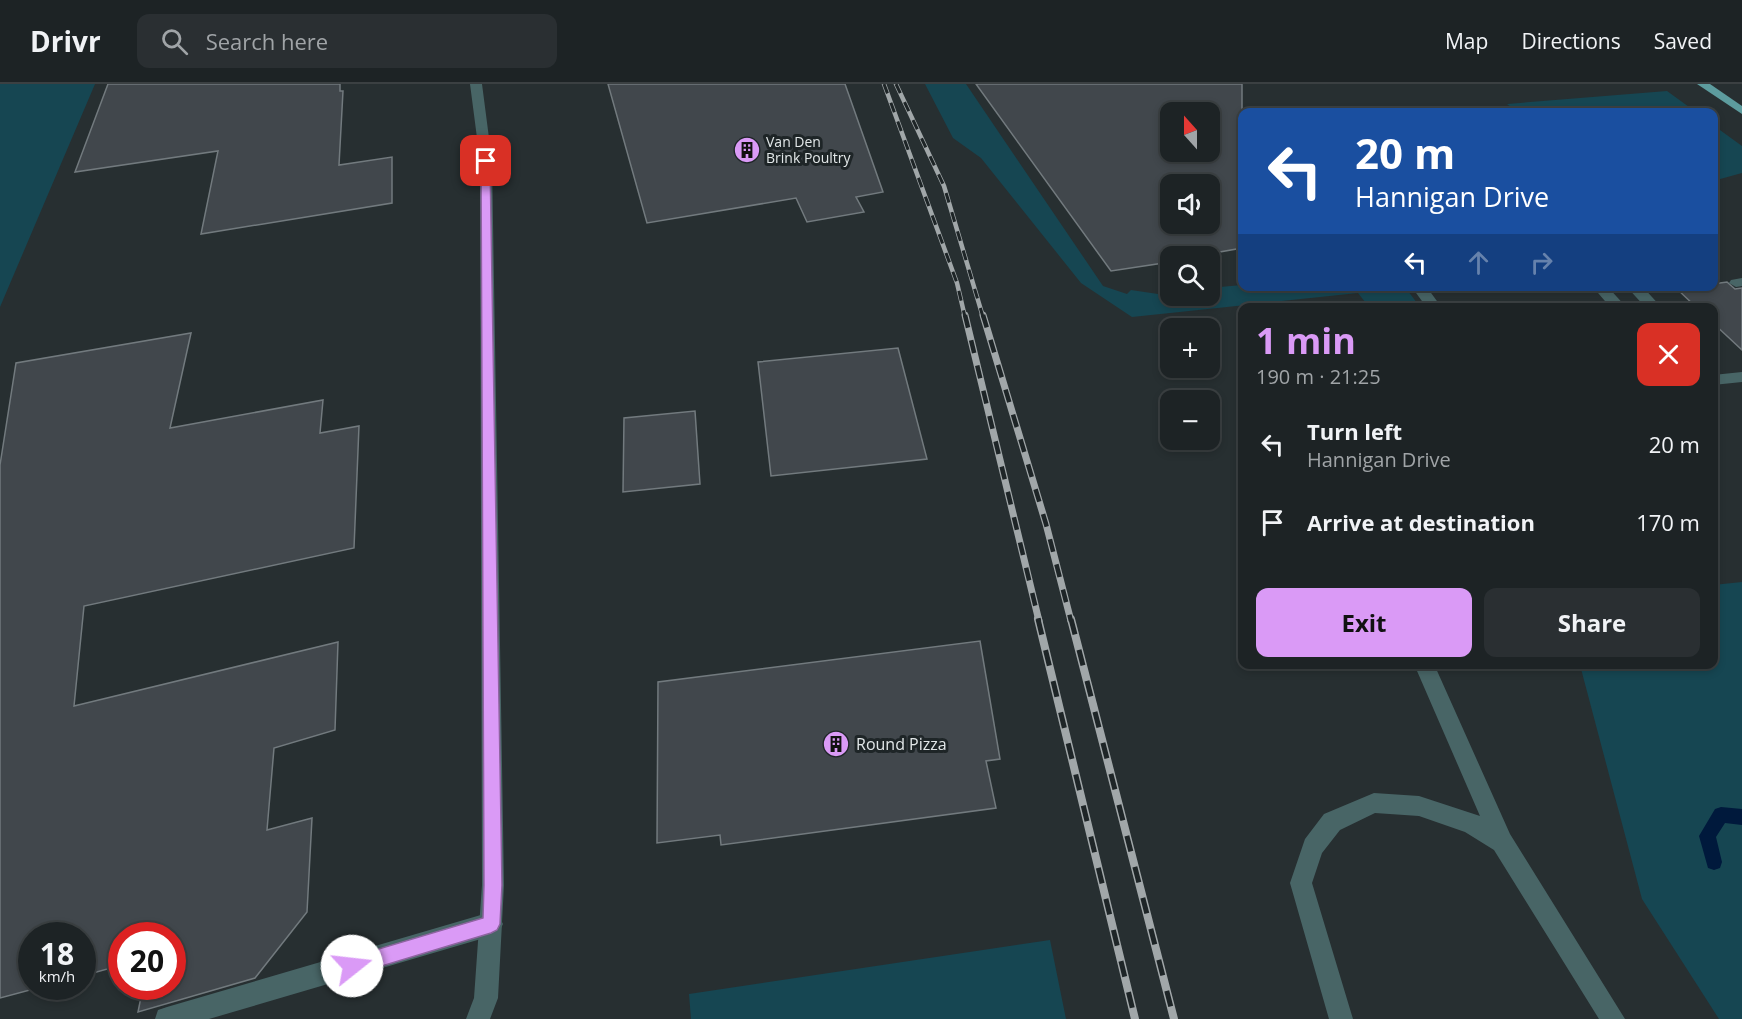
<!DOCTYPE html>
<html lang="en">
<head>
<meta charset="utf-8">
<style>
	body { margin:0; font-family:"Open Sans",sans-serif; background:#2a2f32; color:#f1f3f6; height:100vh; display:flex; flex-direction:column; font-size:22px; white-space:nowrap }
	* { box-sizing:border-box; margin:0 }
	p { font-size:20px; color:#a0a4a7 }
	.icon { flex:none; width:33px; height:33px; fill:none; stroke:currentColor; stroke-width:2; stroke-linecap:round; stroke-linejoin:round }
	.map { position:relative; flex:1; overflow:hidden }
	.panel { position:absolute; left:1238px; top:219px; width:480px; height:366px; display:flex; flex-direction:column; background:#1d2325; border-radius:12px; box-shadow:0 3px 9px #0003,0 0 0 2px #3b4042 }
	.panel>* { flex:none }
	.top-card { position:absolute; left:1238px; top:24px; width:480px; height:183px; border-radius:12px; box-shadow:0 3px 9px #0003,0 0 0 2px #3b4042; background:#1a4fa0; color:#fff; overflow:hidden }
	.needle { width:39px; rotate:339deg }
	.fabs { position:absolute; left:1160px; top:18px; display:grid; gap:12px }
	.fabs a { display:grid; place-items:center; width:60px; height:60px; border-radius:12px; background:#1d2325; box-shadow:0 3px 9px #0003,0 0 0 2px #3b4042; font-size:30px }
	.speed { position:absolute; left:18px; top:838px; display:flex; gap:12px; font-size:30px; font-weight:700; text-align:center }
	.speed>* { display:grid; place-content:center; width:78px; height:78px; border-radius:50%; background:#1d2325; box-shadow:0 3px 9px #0003,0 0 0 2px #3b4042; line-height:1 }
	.speed small { font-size:15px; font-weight:400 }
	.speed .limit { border:9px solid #d22; background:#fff; color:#111 }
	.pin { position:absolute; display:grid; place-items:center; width:51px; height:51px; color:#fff; margin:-26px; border-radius:12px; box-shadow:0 3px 9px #0006 }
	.me { position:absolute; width:66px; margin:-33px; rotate:74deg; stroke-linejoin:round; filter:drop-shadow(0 0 4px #0008) }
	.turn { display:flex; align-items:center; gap:21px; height:126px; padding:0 18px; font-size:27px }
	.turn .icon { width:78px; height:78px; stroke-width:2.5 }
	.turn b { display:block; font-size:42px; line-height:51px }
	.lanes { display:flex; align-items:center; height:57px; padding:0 18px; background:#0003; justify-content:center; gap:30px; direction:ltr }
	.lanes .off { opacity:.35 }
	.round { display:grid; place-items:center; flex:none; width:63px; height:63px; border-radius:12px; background:#2a2f32 }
	.head { display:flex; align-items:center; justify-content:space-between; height:102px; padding:0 18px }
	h1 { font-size:36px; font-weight:700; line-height:45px; color:#da9af6 }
	.cta { display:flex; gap:12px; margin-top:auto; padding:12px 18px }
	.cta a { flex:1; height:69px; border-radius:12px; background:#da9af6; color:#111; font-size:24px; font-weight:700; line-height:69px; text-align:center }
	.cta a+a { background:#2a2f32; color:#f1f3f6 }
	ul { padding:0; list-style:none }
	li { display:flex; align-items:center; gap:18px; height:78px; padding:0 18px }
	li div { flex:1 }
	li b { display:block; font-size:22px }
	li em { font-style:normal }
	header { display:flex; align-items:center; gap:36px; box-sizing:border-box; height:84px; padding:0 30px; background:#1d2325; border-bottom:2px solid #3b4042 }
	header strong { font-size:28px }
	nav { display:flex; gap:33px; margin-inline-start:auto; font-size:21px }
	.search { width:420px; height:54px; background:#2a2f32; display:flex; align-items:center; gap:15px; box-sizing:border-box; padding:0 21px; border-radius:12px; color:#a0a4a7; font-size:22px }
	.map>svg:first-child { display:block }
	.green { fill:#164652 }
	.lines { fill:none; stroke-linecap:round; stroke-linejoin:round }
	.stream { fill:#00193c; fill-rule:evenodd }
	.building { fill:#41474c; stroke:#727a7e; stroke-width:1.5; fill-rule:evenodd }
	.lane { fill:#486566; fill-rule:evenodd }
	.street { fill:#486566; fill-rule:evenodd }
	.primary { fill:#5d9c9e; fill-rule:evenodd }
	.rail-far2-casing { stroke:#a1a7a9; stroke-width:4.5 }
	.rail-far1-casing { stroke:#a1a7a9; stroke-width:7 }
	.rail-casing { stroke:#a1a7a9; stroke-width:8 }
	.rail-far2 { stroke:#1e2527; stroke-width:3; stroke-dasharray:10; stroke-linecap:butt }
	.rail-far1 { stroke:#1e2527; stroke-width:4.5; stroke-dasharray:13; stroke-linecap:butt }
	.rail { stroke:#1e2527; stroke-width:5; stroke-dasharray:16; stroke-linecap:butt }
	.route { fill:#da9af6; stroke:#8e64a0; stroke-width:1.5 }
	.labels { text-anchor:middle; stroke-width:6; stroke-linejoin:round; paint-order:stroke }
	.far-poi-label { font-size:14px; fill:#e2e7e8; stroke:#1e2527; text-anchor:start }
	.poi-label { font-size:16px; fill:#e2e7e8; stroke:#1e2527; text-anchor:start }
</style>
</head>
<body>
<header>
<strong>Drivr</strong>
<div class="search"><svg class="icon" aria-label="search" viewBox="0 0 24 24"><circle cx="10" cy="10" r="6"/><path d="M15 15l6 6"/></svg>Search here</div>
<nav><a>Map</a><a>Directions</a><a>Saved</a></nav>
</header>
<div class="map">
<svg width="1742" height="935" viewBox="0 0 1742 935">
	<rect width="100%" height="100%" fill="#272f31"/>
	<path class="green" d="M0 0H95L0 223Z
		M925 0H966L1103 202 1127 210 1131 206 1158 210 1170 209V212H1209V204L1242 201 1405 203 1420 223H1369L1358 209 1132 233 1081 199 981 74 953 54Z
		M1667 7 1696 28H1517L1507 20Z
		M1713 41 1742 62V89L1713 97Z
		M1742 498V935H1719L1642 815 1580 581 1713 580V501Z
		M1050 856 1066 935H691L689 910Z"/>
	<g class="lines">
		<path class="stream" d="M1721 723 1742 725V741L1725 739 1716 753 1722 778 1720 784 1714 786 1708 784 1699 752 1715 725Z"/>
	</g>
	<path class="building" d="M108 0H340V7H343L339 81 392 73V119L201 150 218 67 75 88Z
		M608 0H845L883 108 856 113 864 128 807 138 796 114 647 139Z
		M976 0H1242V164L1197 172H1170V178L1111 187ZM1170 28H1209V68H1170ZM1170 100H1209V140H1170Z
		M1727 198 1735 205 1742 204V266L1713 239V224H1697L1675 203 1713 202V200Z
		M191 249 170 344 323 316 320 349 359 342 354 464 84 522 74 622 338 558 335 646 274 664 267 746 312 734 307 828 255 894 138 928 143 903H172V852H122V881L82 892V852H32V903H41L0 914V381L16 279Z
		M898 264 927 375 771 392 758 278Z
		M695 327 700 400 623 408 624 334Z
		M980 557 1000 675 986 677 996 724 721 761 720 751 657 759 658 598Z"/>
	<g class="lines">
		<path class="lane" d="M1742 194V202L1736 203 1729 199 1731 196Z
			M1411 202H1426L1442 224H1427Z
			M1592 202H1607L1627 224H1611Z
			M1626 202H1642L1662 224H1646Z
			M1742 288V298L1713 301V291Z
			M1414 580H1434L1510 750 1625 935H1599L1494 766 1465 748 1419 732 1375 729 1340 746 1322 769 1312 799 1353 935H1329L1290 799 1305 755 1324 730 1374 709 1419 712 1480 732Z
			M491 828 499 832 503 840 499 848 491 852 209 935H155L158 926 167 923Z"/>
		<path class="street" d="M470 0H482L492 77 504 801 498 914 490 935H466L474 914 482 801 480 77Z"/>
		<path class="primary" d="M1697 0H1710L1742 22V30Z"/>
		<g class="rail-far2-casing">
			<path id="rail-far2" d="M884 0 957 199 965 233
				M896 0 944 102 983 233"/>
		</g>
		<g class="rail-far1-casing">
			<path id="rail-far1" d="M965 231 1039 537
				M983 231 1046 440 1071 537"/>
		</g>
		<g class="rail-casing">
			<path id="rail" d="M1038 535 1135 935
				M1071 535 1174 935"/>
		</g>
		<use href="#rail-far2" class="rail-far2"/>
		<use href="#rail-far1" class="rail-far1"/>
		<use href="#rail" class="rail"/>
	</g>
	<path class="route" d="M486 74 490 77 502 801 500 840 497 846 491 849 352 891 345 888 343 882 345 875 483 834 484 801 481 77Z"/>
	<defs>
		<g id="building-disc" transform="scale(1.35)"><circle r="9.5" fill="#da9af6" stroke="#1e2527"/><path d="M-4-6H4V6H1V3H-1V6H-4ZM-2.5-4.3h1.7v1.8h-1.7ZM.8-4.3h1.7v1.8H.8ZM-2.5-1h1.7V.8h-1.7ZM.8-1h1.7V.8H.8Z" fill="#111"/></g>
	</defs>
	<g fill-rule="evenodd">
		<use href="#building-disc" x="747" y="66"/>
		<use href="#building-disc" x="836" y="660"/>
	</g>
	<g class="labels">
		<g class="far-poi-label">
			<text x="766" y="63">Van Den<tspan x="766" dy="16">Brink Poultry</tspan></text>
		</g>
		<g class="poi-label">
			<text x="856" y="666">Round Pizza</text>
		</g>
	</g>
</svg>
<div class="fabs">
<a><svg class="needle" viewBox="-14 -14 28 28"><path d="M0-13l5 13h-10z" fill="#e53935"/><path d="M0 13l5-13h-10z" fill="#a0a4a7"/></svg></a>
<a><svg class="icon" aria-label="sound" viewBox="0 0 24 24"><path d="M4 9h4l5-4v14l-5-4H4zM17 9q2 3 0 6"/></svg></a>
<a><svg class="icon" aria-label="search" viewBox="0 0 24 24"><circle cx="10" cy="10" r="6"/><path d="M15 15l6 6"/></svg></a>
<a>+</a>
<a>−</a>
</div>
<div class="speed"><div>18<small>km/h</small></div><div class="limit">20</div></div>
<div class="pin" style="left:486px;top:77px;background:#d93025"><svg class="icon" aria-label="arrive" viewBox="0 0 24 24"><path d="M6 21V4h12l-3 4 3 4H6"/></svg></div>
<svg class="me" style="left:352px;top:882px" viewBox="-20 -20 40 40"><circle r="19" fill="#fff"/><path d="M0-13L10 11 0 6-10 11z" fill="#da9af6"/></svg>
<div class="top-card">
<div class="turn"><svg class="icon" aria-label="left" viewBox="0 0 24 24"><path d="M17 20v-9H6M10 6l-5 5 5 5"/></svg><div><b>20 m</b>Hannigan Drive</div></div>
<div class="lanes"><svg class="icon" aria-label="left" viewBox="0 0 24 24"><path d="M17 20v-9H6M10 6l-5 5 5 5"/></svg><svg class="icon off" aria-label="ahead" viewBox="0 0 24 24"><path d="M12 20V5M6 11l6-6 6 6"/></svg><svg class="icon off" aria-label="right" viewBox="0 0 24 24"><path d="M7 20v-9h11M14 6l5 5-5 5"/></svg></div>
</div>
<section class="panel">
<div class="head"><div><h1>1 min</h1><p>190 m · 21:25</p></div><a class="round" style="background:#d93025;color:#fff"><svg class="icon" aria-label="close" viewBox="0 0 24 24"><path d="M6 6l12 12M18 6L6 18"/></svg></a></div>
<ul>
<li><svg class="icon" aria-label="left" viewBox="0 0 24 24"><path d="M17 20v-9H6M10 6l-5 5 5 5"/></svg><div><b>Turn left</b><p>Hannigan Drive</p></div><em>20 m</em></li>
<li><svg class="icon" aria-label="arrive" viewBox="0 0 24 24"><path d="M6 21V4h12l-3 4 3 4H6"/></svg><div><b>Arrive at destination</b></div><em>170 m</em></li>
</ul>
<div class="cta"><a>Exit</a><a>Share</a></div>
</section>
</div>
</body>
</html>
